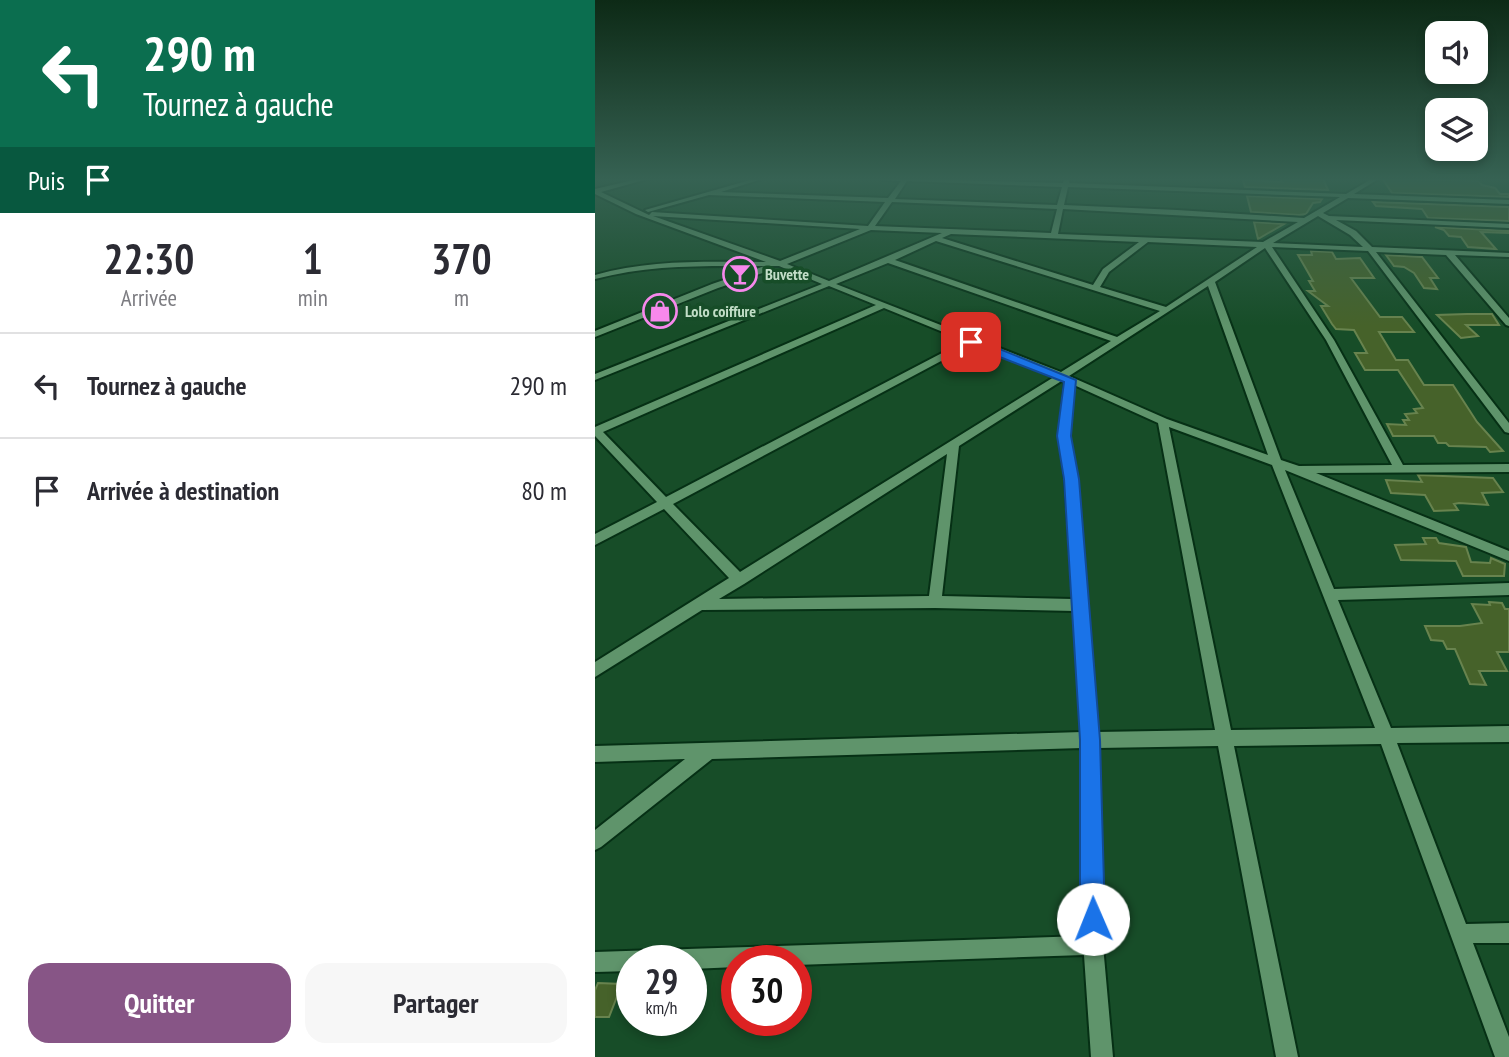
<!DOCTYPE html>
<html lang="fr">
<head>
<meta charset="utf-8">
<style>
	body { margin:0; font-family:"PT Sans Narrow",sans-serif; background:#f7f7f7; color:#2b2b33; height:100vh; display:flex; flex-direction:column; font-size:26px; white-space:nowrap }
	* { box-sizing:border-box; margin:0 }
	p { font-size:23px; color:#7c7c81 }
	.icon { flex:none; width:38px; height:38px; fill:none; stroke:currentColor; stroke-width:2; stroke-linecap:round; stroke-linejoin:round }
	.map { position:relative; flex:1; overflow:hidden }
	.panel { display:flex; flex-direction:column; background:#fff; width:595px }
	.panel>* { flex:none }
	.banner { background:#0b6e4f; color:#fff; overflow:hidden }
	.tools { position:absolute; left:830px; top:21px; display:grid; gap:14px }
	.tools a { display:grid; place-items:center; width:63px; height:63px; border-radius:14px; background:#fff; box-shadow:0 4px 10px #0003; font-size:35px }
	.speed { position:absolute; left:21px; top:945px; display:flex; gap:14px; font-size:35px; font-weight:700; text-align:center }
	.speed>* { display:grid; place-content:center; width:91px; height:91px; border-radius:50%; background:#fff; box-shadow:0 4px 10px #0003; line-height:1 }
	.speed small { font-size:18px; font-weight:400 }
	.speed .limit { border:10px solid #d22; background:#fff; color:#111 }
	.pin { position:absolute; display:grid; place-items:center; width:60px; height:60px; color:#fff; margin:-30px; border-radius:14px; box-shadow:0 4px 10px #0006 }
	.me { position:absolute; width:77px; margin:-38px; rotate:359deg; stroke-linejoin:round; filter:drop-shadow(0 0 5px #0008) }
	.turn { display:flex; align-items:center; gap:24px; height:147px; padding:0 28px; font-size:32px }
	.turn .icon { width:91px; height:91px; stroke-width:2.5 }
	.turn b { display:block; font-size:49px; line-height:60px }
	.then { display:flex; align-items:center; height:66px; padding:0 28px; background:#0003; gap:14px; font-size:26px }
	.eta { display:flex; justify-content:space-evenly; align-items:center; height:119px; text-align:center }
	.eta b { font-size:42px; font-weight:700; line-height:49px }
	.button { display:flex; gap:14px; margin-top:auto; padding:14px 28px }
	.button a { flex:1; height:80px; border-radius:21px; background:#875586; color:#fff; font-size:28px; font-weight:700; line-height:80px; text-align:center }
	.button a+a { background:#f7f7f7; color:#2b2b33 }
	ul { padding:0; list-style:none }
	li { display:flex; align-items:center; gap:21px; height:105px; padding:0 28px; border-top:2px solid #e1e1e2 }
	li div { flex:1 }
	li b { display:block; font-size:26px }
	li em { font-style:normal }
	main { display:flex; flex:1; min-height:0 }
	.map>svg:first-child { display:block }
	.building { fill:#46622a; stroke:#68834e; stroke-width:2 }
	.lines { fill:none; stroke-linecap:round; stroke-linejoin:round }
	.minor-casing { stroke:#063015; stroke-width:4 }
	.minor { fill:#5f946b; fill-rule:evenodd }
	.route { fill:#1a73e8; stroke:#114b97; stroke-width:2 }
	.labels { text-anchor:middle; stroke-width:7; stroke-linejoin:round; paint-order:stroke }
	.far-poi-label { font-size:16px; font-weight:bold; fill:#c2dec7; stroke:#174d28; text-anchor:start }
</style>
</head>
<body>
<main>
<section class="panel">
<div class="banner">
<div class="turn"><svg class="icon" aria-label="left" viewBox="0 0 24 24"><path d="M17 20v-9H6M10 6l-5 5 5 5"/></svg><div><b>290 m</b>Tournez à gauche</div></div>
<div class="then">Puis<svg class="icon" aria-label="arrive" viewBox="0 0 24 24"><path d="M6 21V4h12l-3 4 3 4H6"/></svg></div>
</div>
<div class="eta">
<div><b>22:30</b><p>Arrivée</p></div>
<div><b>1</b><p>min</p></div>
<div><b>370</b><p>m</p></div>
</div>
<ul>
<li><svg class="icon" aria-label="left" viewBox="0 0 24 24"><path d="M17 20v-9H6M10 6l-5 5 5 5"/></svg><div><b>Tournez à gauche</b></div><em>290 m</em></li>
<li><svg class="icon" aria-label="arrive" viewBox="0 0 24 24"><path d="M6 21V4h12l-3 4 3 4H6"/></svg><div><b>Arrivée à destination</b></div><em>80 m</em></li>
</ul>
<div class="button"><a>Quitter</a><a>Partager</a></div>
</section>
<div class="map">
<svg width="914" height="1057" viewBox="0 0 914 1057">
	<rect width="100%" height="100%" fill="#174d28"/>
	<path class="building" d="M685 178 728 179 733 190 650 187 648 180 687 182Z
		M787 178 883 181 887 185 900 188 905 194H914V197L797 193Z
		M652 196 727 199 725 202 718 203 711 214 704 215 656 212Z
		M778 202 914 207V221L833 218 827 209 781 206Z
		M659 222 689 224 663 239Z
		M840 227 914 231V233L886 232 901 249 873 247 866 237 854 236 849 230Z
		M716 251 737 252 741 259 765 258 779 278H756L785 317H807L819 332H784L801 360H813L829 385H858L882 422 908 451 895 452 891 447 854 446 851 443H843L839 436H798L792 424 811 425 808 420H814L810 414 822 413 819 409 828 408 803 370H770L760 353H772L759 330 741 329 737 324 726 306H733L713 291H720L714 281H718L703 255H717Z
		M791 255 827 257 843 278H835L842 289 829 288 819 273 809 267 799 266Z
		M872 314H897L904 325H871L883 336 866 338 842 315Z
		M823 475 898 478 908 492 887 493 893 505 864 503 859 504 863 510 839 511 830 495 796 493 791 480 827 482Z
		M828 538H841L844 543 871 547 876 562 895 563 896 558 910 564 909 576H868L861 561 806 560 800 545 831 544Z
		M894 602 907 603 910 609H914V652H902L912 671H884L891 685 875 684 860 649H852L848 641 836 640 830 626H865L887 623 877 604 895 605Z
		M3 983 27 984 14 1017H0V990Z"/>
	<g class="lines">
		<g class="minor-casing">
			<path id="minor" d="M47 178H56L6 192 54 215 57 212 273 226 290 202 114 195 53 212 50 210 162 178H170L126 192 293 198 306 181 287 180 284 178 468 183 469 178H475L474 183 751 194 778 178H785L759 194 914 200V204L753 198 728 213 734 216 914 224V228L741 220 761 231 777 247 914 253V257L860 255 914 318V326L911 325 851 255 781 252 914 423V433L910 432 773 251 677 247 739 340 808 465 914 464V472L721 473 914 551V561L690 470 739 589 914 583V595L743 600 796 728 914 726V742L802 743 871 924 914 923V943H878L914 1037V1057H900L786 744 639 746 703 1057H681L623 746 503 748 508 945 518 1057H496L489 955 201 965V961H142V967L96 969V961H37V971L0 972V952L488 936 487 748 117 759 6 847 0 850V830L90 759 0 762V746L487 732 479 611 340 608 107 610 0 677V662L134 578 69 509 0 545V534L62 502 0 436V427L281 305 234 286 0 380V374L227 284 184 266H176V270L123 288 0 337V331L117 284 170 266C113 266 56 264 0 279V275C56 259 114 262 171 262L41 214 0 194V189ZM312 181 467 187 462 205 300 199ZM473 187 745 197 709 218 582 210 469 205ZM297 202 462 209 456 233 280 226ZM468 209 703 222 668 242 463 234ZM58 216 265 229 185 261ZM723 216 755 235 768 247 678 243ZM276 230 347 233 234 281 192 264ZM356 234 544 242 508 269 498 285 347 238ZM341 241 565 311 522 337 300 260ZM553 242 662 247 571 307 505 287 514 272ZM670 248 731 340 797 465 704 466 686 460 620 282ZM293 263 516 341 466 372 241 284ZM613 286 673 455 572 419 474 376ZM289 308 370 341 71 497 8 432ZM378 344 459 377 145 572 78 504ZM468 380 470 381 464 436 470 479 478 599 347 596 364 446ZM479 385 563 423 620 730 502 732 482 479 474 436ZM574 427 677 465 780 728 636 730ZM352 454 334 596 124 599 149 584Z"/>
		</g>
		<use href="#minor" class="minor"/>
	</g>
	<linearGradient id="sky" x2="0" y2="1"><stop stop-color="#0d2a16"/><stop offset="0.55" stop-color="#366253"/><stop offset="1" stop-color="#366253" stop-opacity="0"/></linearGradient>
	<rect width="914" height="326" fill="url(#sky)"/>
	<path class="route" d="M371 339H380L481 380 476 436 484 479 505 740 510 919 506 928 498 932 489 928 485 919V740L469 479 462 436 469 382 371 344Z"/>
	<defs>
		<g id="bar-ring" transform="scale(1.75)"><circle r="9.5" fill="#174d28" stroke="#f788ec" stroke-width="1.5"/><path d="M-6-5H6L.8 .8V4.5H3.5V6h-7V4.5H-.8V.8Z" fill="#f788ec"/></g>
		<g id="shop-ring" transform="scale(1.75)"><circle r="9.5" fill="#174d28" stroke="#f788ec" stroke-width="1.5"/><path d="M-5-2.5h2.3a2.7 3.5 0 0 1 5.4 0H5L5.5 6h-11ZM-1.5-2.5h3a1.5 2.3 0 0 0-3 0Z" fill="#f788ec"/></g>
	</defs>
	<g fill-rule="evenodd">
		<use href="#bar-ring" x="145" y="274"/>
		<use href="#shop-ring" x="65" y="311"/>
	</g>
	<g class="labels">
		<g class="far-poi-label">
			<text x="170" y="280">Buvette</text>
			<text x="90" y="317">Lolo coiffure</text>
		</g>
	</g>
</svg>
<div class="tools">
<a><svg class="icon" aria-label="sound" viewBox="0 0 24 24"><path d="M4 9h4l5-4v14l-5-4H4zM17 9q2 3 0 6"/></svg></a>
<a><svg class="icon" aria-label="layers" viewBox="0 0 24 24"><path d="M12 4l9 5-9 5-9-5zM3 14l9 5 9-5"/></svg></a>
</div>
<div class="speed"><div>29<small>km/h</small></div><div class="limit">30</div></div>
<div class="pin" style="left:376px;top:342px;background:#d93025"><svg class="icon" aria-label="arrive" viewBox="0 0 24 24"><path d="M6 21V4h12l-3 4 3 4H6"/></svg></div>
<svg class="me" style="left:498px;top:919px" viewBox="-20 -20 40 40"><circle r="19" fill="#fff"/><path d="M0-13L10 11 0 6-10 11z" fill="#1a73e8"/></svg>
</div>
</main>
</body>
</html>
